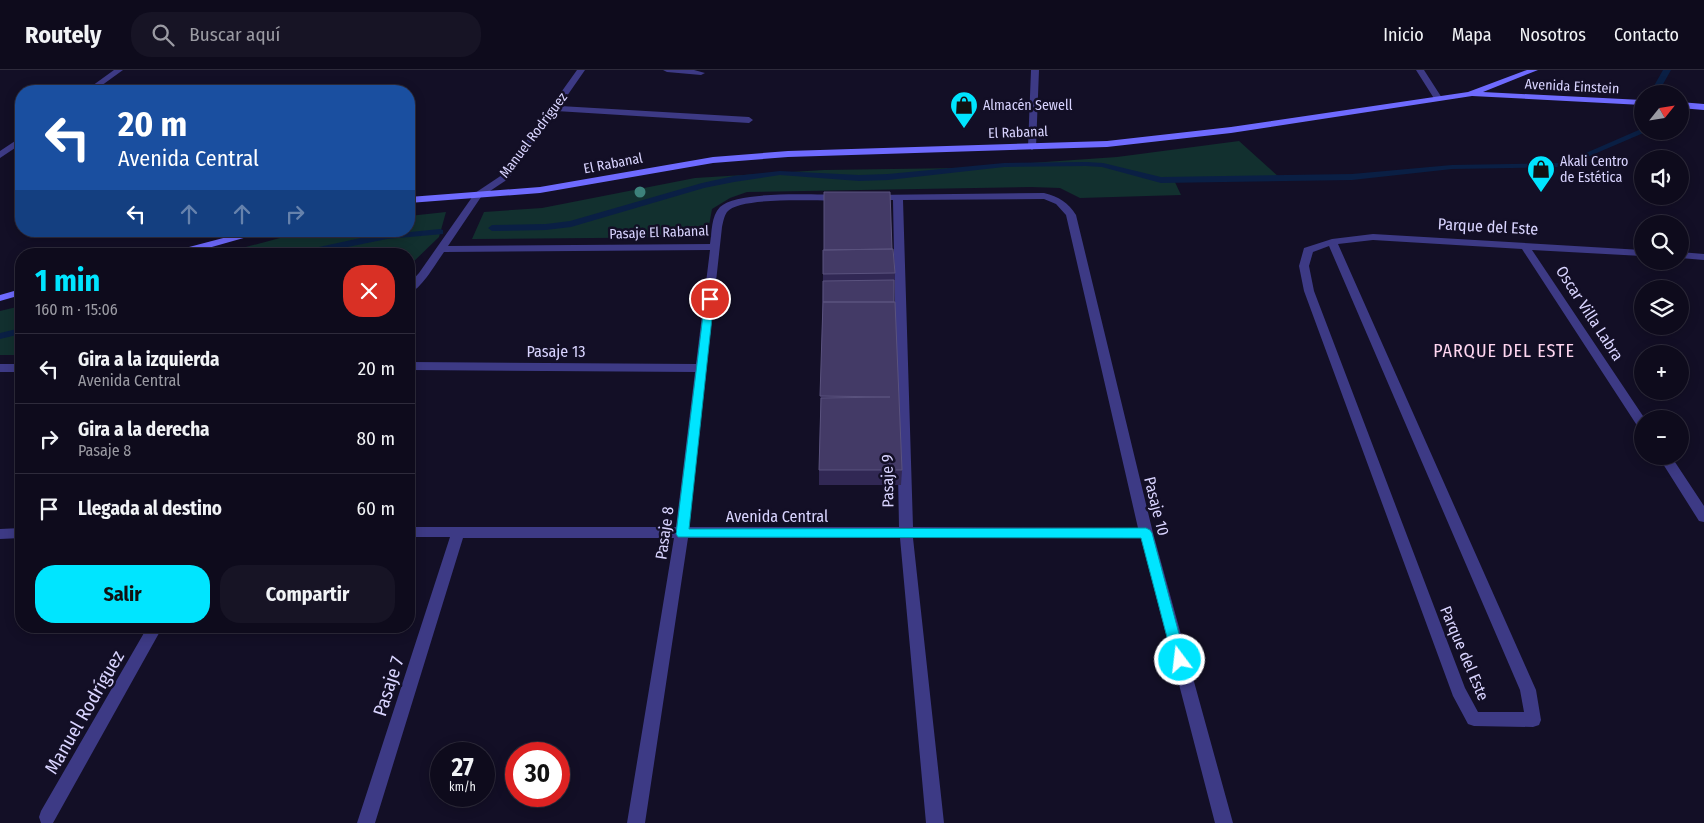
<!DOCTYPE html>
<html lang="es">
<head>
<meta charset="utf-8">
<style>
	body { margin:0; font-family:"Fira Sans Condensed",sans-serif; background:#171425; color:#f1f3f6; height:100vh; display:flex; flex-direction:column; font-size:19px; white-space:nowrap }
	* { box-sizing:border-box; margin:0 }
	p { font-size:16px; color:#9b9ba3 }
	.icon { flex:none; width:28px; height:28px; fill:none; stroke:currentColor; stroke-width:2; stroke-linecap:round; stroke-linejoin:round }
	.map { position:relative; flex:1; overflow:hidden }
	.drawer { position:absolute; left:15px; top:178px; width:400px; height:385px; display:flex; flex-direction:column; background:#0e0b1c; border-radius:20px; box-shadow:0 2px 12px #0003,0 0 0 1px #2e2b3b }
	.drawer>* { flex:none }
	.banner { position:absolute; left:15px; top:15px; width:400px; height:152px; border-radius:20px; box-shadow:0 2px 12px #0003,0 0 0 1px #2e2b3b; background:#1a4fa0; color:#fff; overflow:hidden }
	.needle { width:32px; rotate:60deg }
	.buttons { position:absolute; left:1634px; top:15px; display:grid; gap:10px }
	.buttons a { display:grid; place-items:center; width:55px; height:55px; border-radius:50%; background:#0e0b1c; box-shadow:0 2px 12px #0003,0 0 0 1px #2e2b3b; font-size:25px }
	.speed { position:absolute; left:430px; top:672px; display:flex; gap:10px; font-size:25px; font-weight:700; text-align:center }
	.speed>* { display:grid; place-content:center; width:65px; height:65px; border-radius:50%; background:#0e0b1c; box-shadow:0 2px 12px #0003,0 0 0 1px #2e2b3b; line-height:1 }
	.speed small { font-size:12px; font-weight:400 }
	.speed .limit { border:8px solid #d22; background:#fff; color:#111 }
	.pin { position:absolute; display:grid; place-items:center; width:42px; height:42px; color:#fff; margin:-21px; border:2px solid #fff; border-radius:50%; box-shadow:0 1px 5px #0007 }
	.me { position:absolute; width:55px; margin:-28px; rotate:345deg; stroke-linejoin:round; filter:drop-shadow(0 0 4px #0008) }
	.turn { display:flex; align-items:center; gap:18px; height:105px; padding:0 20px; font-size:22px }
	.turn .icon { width:65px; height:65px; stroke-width:2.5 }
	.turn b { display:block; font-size:35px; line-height:42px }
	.lanes { display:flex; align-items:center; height:48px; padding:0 20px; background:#0003; justify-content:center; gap:25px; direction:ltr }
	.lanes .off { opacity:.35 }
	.round { display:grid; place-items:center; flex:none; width:52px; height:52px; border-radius:20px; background:#171425 }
	.headline { display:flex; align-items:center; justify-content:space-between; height:85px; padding:0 20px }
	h1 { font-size:30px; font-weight:700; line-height:38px; color:#00e5ff }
	.primary-button { display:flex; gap:10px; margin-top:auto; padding:10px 20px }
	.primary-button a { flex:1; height:58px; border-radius:20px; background:#00e5ff; color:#111; font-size:20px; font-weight:700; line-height:58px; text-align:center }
	.primary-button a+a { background:#171425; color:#f1f3f6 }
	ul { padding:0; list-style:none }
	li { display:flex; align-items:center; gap:15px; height:70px; padding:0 20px; border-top:1px solid #2e2b3b }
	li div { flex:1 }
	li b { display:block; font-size:19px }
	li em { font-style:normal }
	header { display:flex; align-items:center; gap:30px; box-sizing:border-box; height:70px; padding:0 25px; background:#0e0b1c; border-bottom:1px solid #2e2b3b }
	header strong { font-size:24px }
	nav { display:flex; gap:28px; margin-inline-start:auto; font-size:18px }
	.search { width:350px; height:45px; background:#171425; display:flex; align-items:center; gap:12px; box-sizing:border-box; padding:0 18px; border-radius:20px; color:#9b9ba3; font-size:19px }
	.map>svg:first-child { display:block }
	.green { fill:#12302f }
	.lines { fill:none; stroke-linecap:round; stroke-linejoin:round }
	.stream { fill:#0a1f44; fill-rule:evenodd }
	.lane { fill:#3d3a85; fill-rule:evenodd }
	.street { fill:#3d3a85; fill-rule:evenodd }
	.secondary { fill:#6f6bff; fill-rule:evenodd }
	.tree { fill:#3d827b }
	.wall { fill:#312854 }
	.building { fill:#433a66; stroke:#5a527e }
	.route { fill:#00e5ff; stroke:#0095a6 }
	.labels { text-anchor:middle; stroke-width:5; stroke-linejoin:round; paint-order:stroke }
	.far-street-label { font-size:14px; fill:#d9d4ff; stroke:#130f26 }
	.far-poi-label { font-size:14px; fill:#d9d4ff; stroke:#130f26; text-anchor:start }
	.street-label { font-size:16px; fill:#d9d4ff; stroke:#130f26 }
	.neighbourhood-label { font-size:18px; letter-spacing:1px; fill:#ffd6f0; stroke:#130f26 }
	.near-street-label { font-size:19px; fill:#d9d4ff; stroke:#130f26 }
</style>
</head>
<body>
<header>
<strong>Routely</strong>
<div class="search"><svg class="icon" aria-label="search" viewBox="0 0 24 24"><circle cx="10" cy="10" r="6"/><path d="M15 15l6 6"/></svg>Buscar aquí</div>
<nav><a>Inicio</a><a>Mapa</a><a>Nosotros</a><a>Contacto</a></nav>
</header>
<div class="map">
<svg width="1704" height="753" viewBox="0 0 1704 753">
	<rect width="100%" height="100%" fill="#130f26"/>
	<path class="green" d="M1239 71 1280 108 1174 110 1181 125 1080 128 1060 118 1031 117 747 122 730 128 712 139 707 167 472 169 484 142 542 138 695 108 824 100 961 98 1117 87Z
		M446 142 439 167 409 196V184H220L306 161H409V146Z
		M21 236V285H0V241Z"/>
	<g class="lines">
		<path class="stream" d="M1663 0H1671L1658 23H1652L1651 21Z
			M1641 59 1642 61H1648L1564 97 1452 99 1352 110 1161 113 1102 97 1086 96 1004 97 888 110 859 111 780 105 734 112 704 118 571 157 546 160 492 161 488 158 492 155 546 154 570 151 702 113 734 106 780 101 859 105 888 104 1004 93 1086 92 1103 93 1161 107 1352 104 1452 95 1563 93Z
			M440 159 443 160V164L387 169 313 184H298L319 177 370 166Z
			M21 258V264L0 269V263Z"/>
		<path class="lane" d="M663 0H694L705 3 701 5 667 2Z"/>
		<path class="street" d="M114 0H123L94 21H85Z
			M577 0H585L560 36 749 47 753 50 749 53 556 41 508 109 481 127 448 176 710 174C712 162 711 146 720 137 738 120 817 125 842 125L847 128 842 131C821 131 739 126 727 142 724 146 723 153 722 157L689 457H899L893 130H874L869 127 871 125 1044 123C1059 127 1068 132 1076 145L1153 463 1233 753H1215L1141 468H913L944 753H926L900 468H688L645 753H627L674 468H463L375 753H357L450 467H409V457H676L695 302 409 300V292L696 294 710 180 444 182C436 193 421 220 409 223V214L419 203 475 123 502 105ZM1044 129 1056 134 1066 145 1138 458 913 457 903 130Z
			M1031 0H1039L1036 77 1032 80 1028 77Z
			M1416 0H1424L1442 28 1441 30H1435Z
			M21 67V74L0 88V81Z
			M1373 164 1642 180V186L1532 180 1645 349H1642V358L1638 357 1522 179 1373 170 1338 174 1536 620 1541 650 1539 655 1533 657 1474 656 1468 654 1453 626 1304 221 1299 196 1304 178 1332 169ZM1329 176 1520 620 1524 642H1478L1465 618 1314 221 1309 196 1313 182Z
			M1680 182 1704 184V190L1680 188Z
			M0 294H21V302H0Z
			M1658 386H1671L1704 436V452L1699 451Z
			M21 458V468L0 469V459Z
			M148 556H163L53 753H41L39 747 41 741Z"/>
		<path class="secondary" d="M1527 0H1538L1483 22 1642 30V35L1472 26 1231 63 1107 77 788 87 713 93 540 123 409 133V127L540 117 713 87 788 81 1107 71 1231 57 1468 22Z
			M1680 32 1704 34V40L1680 38Z
			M250 161H268L187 184H169L170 182Z
			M21 219V225L0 231V225Z"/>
	</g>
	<circle class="tree" cx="640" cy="122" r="5.5"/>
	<path class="wall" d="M893 179 895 203 894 232 902 400 901 415H819V400L823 204Z"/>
	<path class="building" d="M824 122H890L892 179 824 180Z
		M893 179 895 203 823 204V180Z
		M894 210V232H823V211Z
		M823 232H895L902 400H819L821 328 890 327 820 326Z"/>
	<path class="route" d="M710 226 714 229 689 459 1146 458 1150 460 1152 463 1186 590 1184 594 1180 596 1175 594 1173 590 1141 468 678 467 676 464 705 229Z"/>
	<defs>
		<g id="shop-pin" transform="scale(1.4375)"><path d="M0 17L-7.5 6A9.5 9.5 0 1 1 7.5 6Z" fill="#00e5ff" stroke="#130f26"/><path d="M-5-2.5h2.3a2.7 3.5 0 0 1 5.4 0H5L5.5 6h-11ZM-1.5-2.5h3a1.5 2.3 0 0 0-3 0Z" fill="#111"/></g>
	</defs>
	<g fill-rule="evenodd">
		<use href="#shop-pin" x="964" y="35"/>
		<use href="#shop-pin" x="1541" y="99"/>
	</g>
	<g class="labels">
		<g class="far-street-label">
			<text transform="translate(1572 16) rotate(3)" y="5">Avenida Einstein</text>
			<text transform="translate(1018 62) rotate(-2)" y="5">El Rabanal</text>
			<text transform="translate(533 65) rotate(-53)" y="5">Manuel Rodríguez</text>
			<text transform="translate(613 93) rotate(-11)" y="5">El Rabanal</text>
			<text transform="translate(659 162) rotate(-2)" y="5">Pasaje El Rabanal</text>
		</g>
		<g class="far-poi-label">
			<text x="983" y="40">Almacén Sewell</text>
			<text x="1560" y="96">Akali Centro<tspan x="1560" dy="16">de Estética</tspan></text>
		</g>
		<g class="street-label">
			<text transform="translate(1488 156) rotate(3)" y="6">Parque del Este</text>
			<text transform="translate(1590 243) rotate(57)" y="6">Oscar Villa Labra</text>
			<text x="556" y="287">Pasaje 13</text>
			<text transform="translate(887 411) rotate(-91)" y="6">Pasaje 9</text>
			<text transform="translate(1157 436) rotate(76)" y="6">Pasaje 10</text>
			<text x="777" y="452">Avenida Central</text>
			<text transform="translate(664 463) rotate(-82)" y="6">Pasaje 8</text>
			<text transform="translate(1465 583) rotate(67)" y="6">Parque del Este</text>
		</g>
		<g class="neighbourhood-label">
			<text x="1504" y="287">PARQUE DEL ESTE</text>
		</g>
		<g class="near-street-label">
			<text transform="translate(388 616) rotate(-72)" y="7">Pasaje 7</text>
			<text transform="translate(84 642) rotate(-60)" y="7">Manuel Rodríguez</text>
		</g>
	</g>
</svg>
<div class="buttons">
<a><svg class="needle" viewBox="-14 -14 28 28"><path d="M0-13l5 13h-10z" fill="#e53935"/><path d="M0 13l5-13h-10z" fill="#9b9ba3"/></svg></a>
<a><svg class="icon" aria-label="sound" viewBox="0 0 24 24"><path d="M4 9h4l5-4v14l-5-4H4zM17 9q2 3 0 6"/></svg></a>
<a><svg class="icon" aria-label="search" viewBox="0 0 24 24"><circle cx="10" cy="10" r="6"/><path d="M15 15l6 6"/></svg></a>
<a><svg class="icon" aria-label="layers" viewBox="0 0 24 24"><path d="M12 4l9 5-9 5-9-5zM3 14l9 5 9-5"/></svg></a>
<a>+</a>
<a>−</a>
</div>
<div class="speed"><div>27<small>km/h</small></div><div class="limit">30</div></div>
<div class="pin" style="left:710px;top:229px;background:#d93025"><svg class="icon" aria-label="arrive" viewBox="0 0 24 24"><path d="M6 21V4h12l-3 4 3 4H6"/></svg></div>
<svg class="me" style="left:1180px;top:590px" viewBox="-20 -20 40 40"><circle r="17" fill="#00e5ff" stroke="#fff" stroke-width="3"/><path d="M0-11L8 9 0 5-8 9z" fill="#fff"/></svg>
<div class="banner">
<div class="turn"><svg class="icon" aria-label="left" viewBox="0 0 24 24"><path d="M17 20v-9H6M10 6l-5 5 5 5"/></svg><div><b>20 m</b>Avenida Central</div></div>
<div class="lanes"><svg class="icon" aria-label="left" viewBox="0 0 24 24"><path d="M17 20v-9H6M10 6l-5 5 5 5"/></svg><svg class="icon off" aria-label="ahead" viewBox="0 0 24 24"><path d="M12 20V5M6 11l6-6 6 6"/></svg><svg class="icon off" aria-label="ahead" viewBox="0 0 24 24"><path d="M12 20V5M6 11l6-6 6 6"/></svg><svg class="icon off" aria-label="right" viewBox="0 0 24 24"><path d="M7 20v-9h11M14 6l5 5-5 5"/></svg></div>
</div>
<section class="drawer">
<div class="headline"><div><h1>1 min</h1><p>160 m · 15:06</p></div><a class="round" style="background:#d93025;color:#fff"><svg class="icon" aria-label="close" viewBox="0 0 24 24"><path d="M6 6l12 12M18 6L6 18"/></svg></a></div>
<ul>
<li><svg class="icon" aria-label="left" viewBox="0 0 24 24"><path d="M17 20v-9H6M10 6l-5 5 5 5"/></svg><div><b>Gira a la izquierda</b><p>Avenida Central</p></div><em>20 m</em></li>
<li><svg class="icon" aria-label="right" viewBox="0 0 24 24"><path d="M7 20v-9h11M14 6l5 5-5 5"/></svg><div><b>Gira a la derecha</b><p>Pasaje 8</p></div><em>80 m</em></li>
<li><svg class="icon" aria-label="arrive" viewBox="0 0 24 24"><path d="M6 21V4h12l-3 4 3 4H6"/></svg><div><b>Llegada al destino</b></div><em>60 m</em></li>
</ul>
<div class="primary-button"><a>Salir</a><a>Compartir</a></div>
</section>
</div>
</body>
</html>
